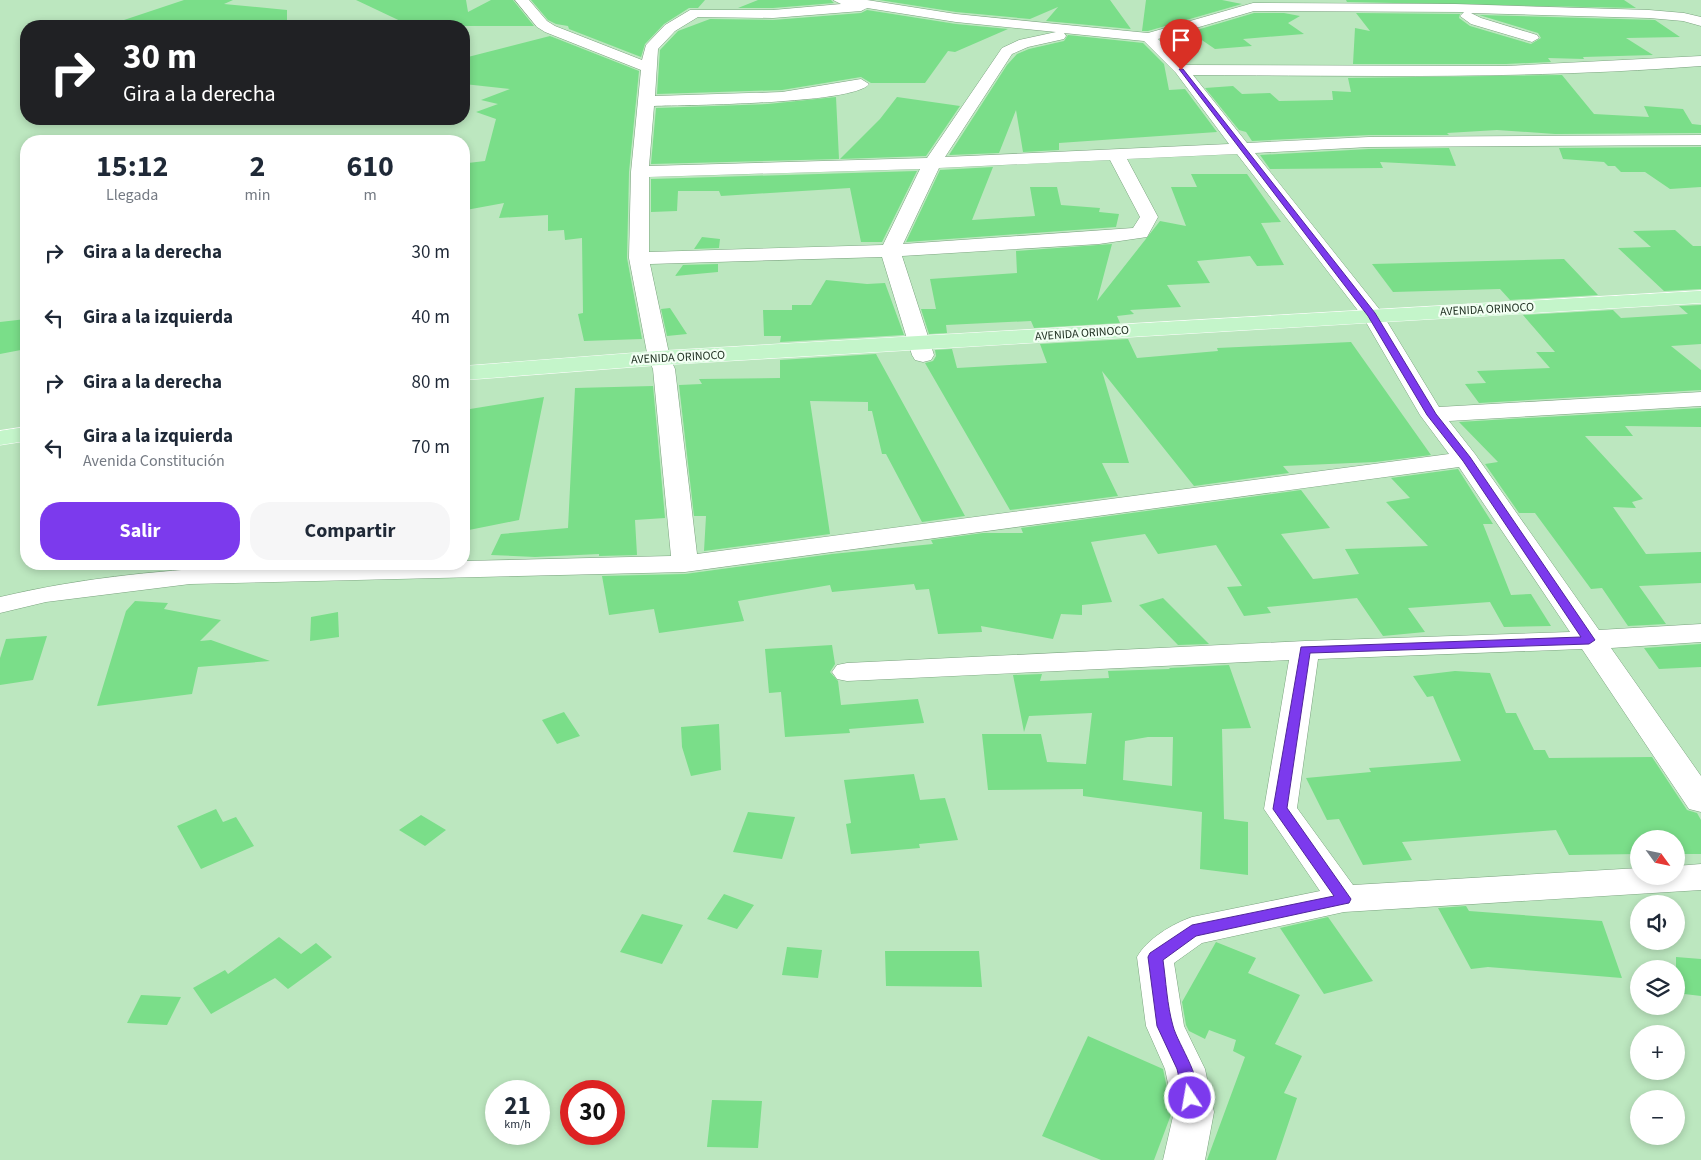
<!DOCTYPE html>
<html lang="es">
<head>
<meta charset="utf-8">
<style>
	body { margin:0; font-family:"Source Sans 3",sans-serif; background:#f6f6f7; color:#1f2937; height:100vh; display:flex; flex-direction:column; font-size:19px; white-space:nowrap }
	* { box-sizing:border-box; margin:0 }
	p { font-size:16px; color:#747a83 }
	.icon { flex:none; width:28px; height:28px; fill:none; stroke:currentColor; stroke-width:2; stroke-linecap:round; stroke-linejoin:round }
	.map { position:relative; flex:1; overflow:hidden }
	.sheet { position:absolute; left:20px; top:135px; width:450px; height:435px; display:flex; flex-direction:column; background:#fff; border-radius:20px; box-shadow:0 2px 8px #0003 }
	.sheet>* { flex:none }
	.banner { position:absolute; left:20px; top:20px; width:450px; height:105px; border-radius:20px; box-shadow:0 2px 8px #0003; background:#202124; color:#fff; overflow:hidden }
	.needle { width:32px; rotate:123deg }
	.buttons { position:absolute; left:1630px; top:830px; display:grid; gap:10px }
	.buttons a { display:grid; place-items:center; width:55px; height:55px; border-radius:50%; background:#fff; box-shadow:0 2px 8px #0003; font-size:25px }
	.speed { position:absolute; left:485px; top:1080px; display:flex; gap:10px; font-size:25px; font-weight:700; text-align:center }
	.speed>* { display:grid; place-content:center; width:65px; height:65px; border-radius:50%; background:#fff; box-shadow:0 2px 8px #0003; line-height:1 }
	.speed small { font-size:12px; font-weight:400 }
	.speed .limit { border:8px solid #d22; background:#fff; color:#111 }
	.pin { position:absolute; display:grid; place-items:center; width:42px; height:42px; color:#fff; margin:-51px -21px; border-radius:50% 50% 50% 0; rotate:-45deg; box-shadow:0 0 5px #0007 }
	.pin .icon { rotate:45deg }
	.me { position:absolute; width:55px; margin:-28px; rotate:348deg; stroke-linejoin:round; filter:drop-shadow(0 0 4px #0008) }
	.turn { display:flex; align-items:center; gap:18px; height:105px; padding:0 20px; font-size:22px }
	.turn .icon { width:65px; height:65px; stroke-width:2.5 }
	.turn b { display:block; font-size:35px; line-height:42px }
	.eta { display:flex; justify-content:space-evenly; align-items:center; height:85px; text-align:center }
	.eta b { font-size:30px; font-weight:700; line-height:35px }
	.button { display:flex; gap:10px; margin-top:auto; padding:10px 20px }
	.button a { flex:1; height:58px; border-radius:20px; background:#7c3aed; color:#fff; font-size:20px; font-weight:700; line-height:58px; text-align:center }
	.button a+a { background:#f6f6f7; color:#1f2937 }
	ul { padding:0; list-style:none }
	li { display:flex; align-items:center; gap:15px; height:65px; padding:0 20px }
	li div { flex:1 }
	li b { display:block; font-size:19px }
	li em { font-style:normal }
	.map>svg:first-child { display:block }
	.building { fill:#7ade89; fill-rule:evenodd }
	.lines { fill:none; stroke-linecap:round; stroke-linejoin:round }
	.minor-casing { stroke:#7ba37f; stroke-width:1 }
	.major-casing { stroke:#fff; stroke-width:1 }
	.minor { fill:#fff; fill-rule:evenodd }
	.major { fill:#c4f5ca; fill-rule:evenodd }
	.route { fill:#7c3aed; stroke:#51269a }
	.labels { text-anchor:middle; stroke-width:4.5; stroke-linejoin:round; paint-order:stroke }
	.far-street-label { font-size:12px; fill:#213223; stroke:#f2fff3 }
</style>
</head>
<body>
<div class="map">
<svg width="1701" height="1160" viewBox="0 0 1701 1160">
	<rect width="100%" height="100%" fill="#bce7bf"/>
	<path class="building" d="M184 0H233L224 4 287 10V26H118V22Z
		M356 0H466L468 12 491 0H513L534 26H411Z
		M531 0H705L698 8H689L664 24 645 44 641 57 569 29 568 26 556 24 548 20Z
		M758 0H831L834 3 773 8H738Z
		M879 0H1110L1131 29 1046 21 1058 7 1030 19 956 12Z
		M1146 0H1222L1242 4 1148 31H1142Z
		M1346 0H1624L1636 8 1347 2Z
		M867 10 956 24 1008 29 955 52 948 51 925 83H871L861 77 782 90 657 94 660 50 678 31 710 19 773 20 861 13Z
		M1254 13H1284L1300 16 1288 23 1304 34 1243 39 1252 46 1215 49 1190 32Z
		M1356 13 1460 14 1459 18 1470 26 1531 44 1541 38 1538 33 1479 15 1655 20 1680 37 1626 38 1653 55 1583 57 1584 59 1548 58 1551 62 1506 64H1353L1355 28 1370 31Z
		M1068 35 1143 43 1164 64 1169 90 1185 89 1217 132 1059 143V150L1023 152 1016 110 999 153 949 155 1007 65 1017 54 1029 49 1064 41Z
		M550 36 639 71 629 172 627 258 642 339 584 341 578 314 583 313 582 238 565 240 564 230 548 231V215L499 218 504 203 466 210 468 163 485 161 496 119 476 112 498 104 481 100 510 89 464 84V58Z
		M1562 75 1594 114 1649 117 1644 106 1683 109 1692 124 1701 125V133L1555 134 1497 130 1447 133 1449 135H1369L1252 141 1246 132 1239 130 1205 88 1233 86 1242 94 1270 93 1279 101 1333 100 1332 91 1351 92 1348 78Z
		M836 97 839 159 651 164 656 108 768 104Z
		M897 97 960 106 926 156 840 159 880 119Z
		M1701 147V187L1670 189 1645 172H1621L1615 166H1608L1604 162 1563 159 1559 148Z
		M1449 148 1456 166 1380 162 1383 168 1270 169 1260 155 1369 149Z
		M993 167 972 220 1035 216 1030 187H1057L1061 205 1100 208 1099 212 1119 214 1116 227 906 242 940 170Z
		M917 171 882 242H861L850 188 721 196 719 191H678L677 211 651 212V179Z
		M1191 174H1247L1281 222 1261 223 1284 265 1257 266 1250 256 1197 261 1210 283 1167 285 1181 307 1130 310 1134 314 1117 316 1120 323 1034 328 1031 321 946 325 947 333 929 334 921 309H936L930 279 1017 273 1016 251 1112 244 1097 301 1160 221 1186 226 1171 187H1197Z
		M1675 230 1693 246H1701V289L1664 291 1618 248 1651 247 1633 231Z
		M702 237 720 239 719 248 694 249Z
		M1564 259 1598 295 1510 300 1500 289 1393 292 1372 264Z
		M718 264V272L675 276 683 265Z
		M826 280 867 284 885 283 904 335 780 342 781 336H764L763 310H792V305H811Z
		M1701 305V344L1671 346 1701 370V390L1479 403 1465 384 1486 383 1477 371 1550 368 1536 352H1555L1523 315 1613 310 1621 318 1688 314 1679 306Z
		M670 308 687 334 667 336 661 309Z
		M26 319V349L0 354V322Z
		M1128 339 1137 358 1218 351 1217 348 1351 342 1431 455 1375 462 1283 466 1289 473 1194 486 1102 371 1129 463H1102L1118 496 1010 510 925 363 933 361 936 356 935 350 952 349 957 368 1047 363 1040 344Z
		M876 354 965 516 922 522 886 454H882L872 411H868V402L810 401 830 534 704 551 706 516H694L679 385 702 384 699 379 780 378V360Z
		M653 386 665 518 635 520 637 555 599 556V554L535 557 491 555 501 534 568 528 575 388Z
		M544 397 519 520 464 531V410Z
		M1701 408V427L1625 426 1633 436H1585L1643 499 1632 502 1636 508 1613 507 1646 554 1701 552V583L1639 586 1666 624 1628 626 1602 588 1591 589 1535 513H1519L1485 464 1498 462 1459 422Z
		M1458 469 1493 524H1483L1511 595 1531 594 1551 626 1504 627 1490 602 1408 608 1425 632 1383 636 1357 598 1267 607 1271 613 1244 616 1227 587 1242 586 1216 545 1158 554 1145 534 1091 542 1112 602 1082 605V615L1061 614 1053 639 981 626 982 632 938 634 929 589 916 590 914 584 832 592 830 585 738 601 744 621 659 633 654 609 609 615 602 576 685 574 832 554 933 544 931 540 983 533H1023L1021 528 1301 490 1330 528 1281 534 1313 579 1359 574 1345 549 1428 546 1386 502 1410 498 1391 478Z
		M1163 598 1209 644 1178 645 1139 605Z
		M135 601 168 603 164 609 221 620 200 641 211 640 270 661 198 667 192 694 97 706 126 611Z
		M338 612 339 637 310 641 311 617Z
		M47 636 33 680 0 685V658L6 639Z
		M1701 644V667L1659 669 1644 648Z
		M832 645 835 664 830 672 838 681 841 705 918 699 924 723 849 729 850 733 785 737 781 692 769 693 765 649Z
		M1229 665 1251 728 1222 729 1224 819 1248 822V875L1200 869 1202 812 1083 796V789L988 790 982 734H1041L1047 762 1086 764 1092 713 1029 716 1024 732 1013 675 1042 674 1040 681 1109 678 1108 671 1170 669 1169 668ZM1148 737H1173L1172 786 1123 780 1125 741Z
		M1455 671 1490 673 1506 713H1516L1534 750H1545L1549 758 1652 757 1687 810 1697 813 1701 820V854H1676V839H1639V854L1569 855 1556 830 1402 842 1412 860 1363 865 1339 819 1327 820 1306 778 1371 772 1369 768 1461 761 1433 696 1427 697 1413 676Z
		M564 712 580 736 557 744 542 720Z
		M719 724 721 770 691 776 682 747 681 727Z
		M914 774 920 800 945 798 958 840 919 844 920 848 851 854 846 824 851 823 844 780Z
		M216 809 223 822 236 817 254 846 201 869 177 826Z
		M748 812 795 817 782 859 733 852Z
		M421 815 446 830 425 846 399 830Z
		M724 894 754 905 737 929 707 919Z
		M1466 906 1469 911 1602 921 1622 978 1488 967 1471 969 1438 908Z
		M642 914 683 925 662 964 620 952Z
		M1328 917 1373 981 1324 994 1280 928Z
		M279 937 301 954 316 943 332 957 288 989 275 978 211 1014 193 988 225 970 228 974Z
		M1216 942 1256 958 1248 973 1300 995 1275 1044 1302 1056 1284 1093 1297 1098 1276 1160H1207L1245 1057 1233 1051 1236 1040 1209 1030 1205 1039 1189 1031 1186 1025 1182 1002Z
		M787 947 822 950 818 978 782 975Z
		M885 951H979L982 987 886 986Z
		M1676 957 1701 959V996L1676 993Z
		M141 995 181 997 167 1025 127 1023Z
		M1088 1036 1163 1069 1172 1112 1154 1160H1101L1042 1136Z
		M712 1100 762 1101 758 1148 707 1147Z"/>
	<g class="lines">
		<g class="minor-casing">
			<path id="minor" d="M515 0H529L547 21 555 26 642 60 646 45 665 25 690 10H773L841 4 833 0H867L956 14 1148 33 1253 3 1455 4 1649 10 1684 13 1701 17V26L1683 21 1649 18 1471 13 1481 18 1537 35 1539 38 1532 42 1471 24 1460 16 1464 12 1254 11 1158 39 1185 65 1506 66 1701 56V66C1532 79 1363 76 1193 75L1247 143 1369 137 1701 135V145L1369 147 1255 153 1380 310 1439 407 1701 392V406L1449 421 1475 454 1599 630 1701 624V642L1611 648 1701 776V812L1689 809 1582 649 1318 659 1297 808 1353 885 1639 868V876H1676V866L1701 864V890L1344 912 1202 943 1174 963 1184 1026 1205 1069 1214 1112 1205 1160H1163L1174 1112 1165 1069 1146 1026 1137 957C1147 939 1172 924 1192 917L1320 891 1264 809 1289 660 847 681 837 679 832 672 837 665 847 663 1305 641 1570 632 1459 467 685 572 190 584 46 602 0 613V597C151 561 309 564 464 564V561L671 556 653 369 648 358 629 258 631 172 641 70 545 32 537 27ZM867 8 956 22 1056 32 1019 40 1002 48 927 158 649 166 654 106C685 105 855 104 869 84L861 79 782 92 655 96 658 49 675 31 698 17 773 18 861 11ZM1064 33 1144 41 1176 73 1229 144 945 157 1012 54 1028 47 1064 39 1066 36ZM1237 154 1363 317 1420 415 1449 454 697 554 675 369 670 358 650 264 882 257 912 355 915 360 923 362 931 360 934 355 902 256 1099 244 1147 237 1158 217 1127 159ZM1110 160 1140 217 1133 228 903 244 939 168ZM920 169 883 245 649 252V177Z"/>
		</g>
		<g class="major-casing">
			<path id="major" d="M1701 291V303L659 365 464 380V366L659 351Z
				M26 427V441L0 445V431Z"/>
		</g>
		<use href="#minor" class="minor"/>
		<use href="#major" class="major"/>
	</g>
	<path class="route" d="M1179 69H1183L1375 313 1436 414 1470 457 1595 640 1589 644 1310 653 1287 808 1351 899 1349 903 1344 904 1196 936 1163 960C1166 981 1167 1005 1173 1026 1178 1045 1206 1083 1196 1103L1190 1105 1185 1103 1177 1069 1157 1026 1148 957 1150 953 1192 925 1334 896 1273 809 1301 647 1581 637 1463 461 1427 415 1368 316Z"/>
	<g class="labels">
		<g class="far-street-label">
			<text transform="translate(1487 309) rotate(-3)" y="4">AVENIDA ORINOCO</text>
			<text transform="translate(1082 333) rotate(-4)" y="4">AVENIDA ORINOCO</text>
			<text transform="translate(678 357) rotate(-3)" y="4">AVENIDA ORINOCO</text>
		</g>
	</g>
</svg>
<div class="buttons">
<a><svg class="needle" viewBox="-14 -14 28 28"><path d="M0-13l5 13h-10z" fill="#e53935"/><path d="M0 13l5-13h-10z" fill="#747a83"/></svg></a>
<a><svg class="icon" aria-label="sound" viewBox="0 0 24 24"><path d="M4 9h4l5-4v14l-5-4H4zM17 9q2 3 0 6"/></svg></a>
<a><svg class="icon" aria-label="layers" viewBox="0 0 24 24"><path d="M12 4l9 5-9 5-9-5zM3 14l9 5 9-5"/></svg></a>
<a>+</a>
<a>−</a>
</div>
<div class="speed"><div>21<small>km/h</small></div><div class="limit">30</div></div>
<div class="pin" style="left:1181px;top:70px;background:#d93025"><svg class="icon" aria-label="arrive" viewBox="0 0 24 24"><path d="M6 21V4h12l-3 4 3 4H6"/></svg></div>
<svg class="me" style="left:1190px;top:1098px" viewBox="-20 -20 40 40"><circle r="17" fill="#7c3aed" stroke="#fff" stroke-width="3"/><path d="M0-11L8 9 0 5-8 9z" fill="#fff"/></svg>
<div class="banner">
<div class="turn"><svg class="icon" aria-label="right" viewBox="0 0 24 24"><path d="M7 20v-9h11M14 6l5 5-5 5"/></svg><div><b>30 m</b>Gira a la derecha</div></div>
</div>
<section class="sheet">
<div class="eta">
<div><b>15:12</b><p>Llegada</p></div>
<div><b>2</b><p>min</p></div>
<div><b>610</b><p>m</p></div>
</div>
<ul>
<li><svg class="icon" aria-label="right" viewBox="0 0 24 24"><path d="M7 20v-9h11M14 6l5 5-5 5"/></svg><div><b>Gira a la derecha</b></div><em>30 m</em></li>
<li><svg class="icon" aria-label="left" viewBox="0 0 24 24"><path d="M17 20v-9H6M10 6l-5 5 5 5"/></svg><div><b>Gira a la izquierda</b></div><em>40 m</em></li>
<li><svg class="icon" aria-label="right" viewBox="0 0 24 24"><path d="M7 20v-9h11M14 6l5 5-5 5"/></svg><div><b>Gira a la derecha</b></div><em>80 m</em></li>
<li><svg class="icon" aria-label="left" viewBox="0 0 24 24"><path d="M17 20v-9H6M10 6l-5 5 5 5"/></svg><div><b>Gira a la izquierda</b><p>Avenida Constitución</p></div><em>70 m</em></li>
</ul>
<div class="button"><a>Salir</a><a>Compartir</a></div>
</section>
</div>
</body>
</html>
